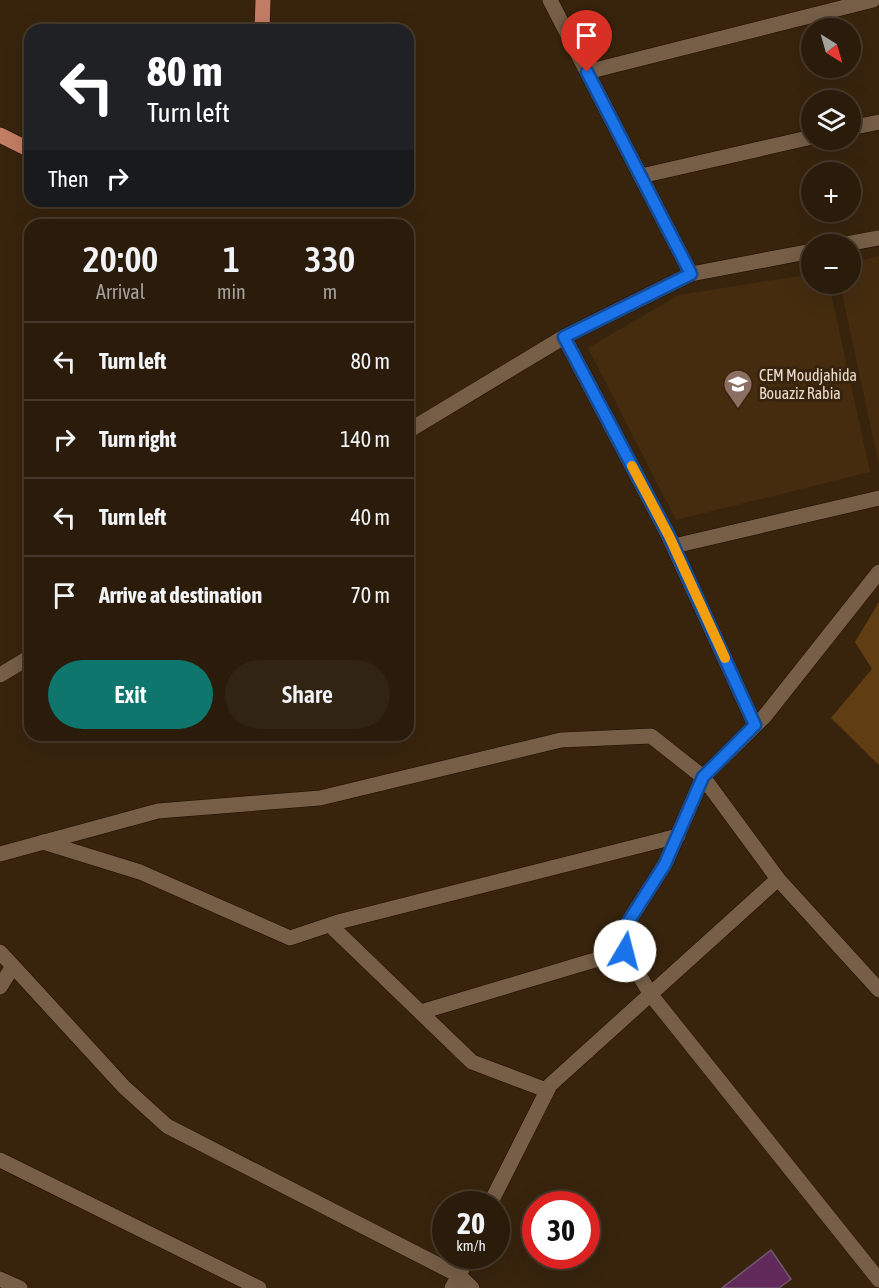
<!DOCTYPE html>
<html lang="en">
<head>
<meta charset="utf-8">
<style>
	body { margin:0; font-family:"Asap Condensed",sans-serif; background:#322413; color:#f1f3f6; height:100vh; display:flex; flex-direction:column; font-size:22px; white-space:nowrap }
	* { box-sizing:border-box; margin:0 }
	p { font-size:20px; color:#a5a19c }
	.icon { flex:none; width:33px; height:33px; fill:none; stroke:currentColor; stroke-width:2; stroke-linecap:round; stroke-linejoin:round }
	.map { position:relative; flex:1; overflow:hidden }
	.panel { position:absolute; left:24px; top:219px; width:390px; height:522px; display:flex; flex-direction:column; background:#2a1b0a; border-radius:18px; box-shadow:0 6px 24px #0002,0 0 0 2px #46392b }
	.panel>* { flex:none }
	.banner { position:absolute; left:24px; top:24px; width:390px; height:183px; border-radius:18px; box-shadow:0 6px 24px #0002,0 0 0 2px #46392b; background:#202124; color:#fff; overflow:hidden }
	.needle { width:39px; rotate:143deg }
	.tools { position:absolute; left:801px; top:18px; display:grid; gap:12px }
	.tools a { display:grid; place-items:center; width:60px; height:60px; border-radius:50%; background:#2a1b0a; box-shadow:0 6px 24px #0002,0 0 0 2px #46392b; font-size:30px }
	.speed { position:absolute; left:432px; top:1191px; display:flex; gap:12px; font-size:30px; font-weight:700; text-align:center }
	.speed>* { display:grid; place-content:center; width:78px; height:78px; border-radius:50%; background:#2a1b0a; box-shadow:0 6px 24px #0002,0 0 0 2px #46392b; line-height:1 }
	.speed small { font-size:15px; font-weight:400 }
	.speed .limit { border:9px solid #d22; background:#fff; color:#111 }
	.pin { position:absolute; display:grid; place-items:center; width:51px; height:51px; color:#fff; margin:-62px -26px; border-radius:50% 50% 50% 0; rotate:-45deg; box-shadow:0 0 6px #0007 }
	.pin .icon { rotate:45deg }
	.me { position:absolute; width:66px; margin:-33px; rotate:8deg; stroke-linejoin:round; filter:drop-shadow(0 0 4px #0008) }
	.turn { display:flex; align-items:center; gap:21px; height:126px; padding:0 24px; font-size:27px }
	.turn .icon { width:78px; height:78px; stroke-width:2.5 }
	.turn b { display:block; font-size:42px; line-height:51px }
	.then { display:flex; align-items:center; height:57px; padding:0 24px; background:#0003; gap:12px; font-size:22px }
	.eta { display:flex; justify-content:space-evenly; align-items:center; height:102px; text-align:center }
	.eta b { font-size:36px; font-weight:600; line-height:42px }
	.button { display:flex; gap:12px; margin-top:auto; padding:12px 24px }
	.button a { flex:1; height:69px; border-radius:36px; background:#0f766e; color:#fff; font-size:24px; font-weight:600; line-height:69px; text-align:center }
	.button a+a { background:#322413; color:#f1f3f6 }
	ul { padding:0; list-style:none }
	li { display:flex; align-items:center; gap:18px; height:78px; padding:0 24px; border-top:2px solid #46392b }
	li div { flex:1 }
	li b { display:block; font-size:22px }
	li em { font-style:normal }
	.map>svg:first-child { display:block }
	.built { fill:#452c0f }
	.green { fill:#603d12 }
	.building { fill:#62295b; stroke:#72586d; stroke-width:1.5 }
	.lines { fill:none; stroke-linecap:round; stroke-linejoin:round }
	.minor-casing { stroke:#1f0c00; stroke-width:16 }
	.primary-casing { stroke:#1f0c00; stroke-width:16 }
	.minor { stroke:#765e47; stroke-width:15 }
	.primary { stroke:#c37d65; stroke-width:15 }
	.route-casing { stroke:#114b97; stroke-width:15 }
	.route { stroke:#1a73e8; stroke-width:10 }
	.slow { stroke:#f59e0b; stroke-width:10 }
	.labels { text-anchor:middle; stroke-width:6; stroke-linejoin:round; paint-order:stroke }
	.poi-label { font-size:16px; fill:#e8dbcd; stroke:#38240d; text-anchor:start }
</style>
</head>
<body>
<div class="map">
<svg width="879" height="1288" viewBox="0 0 879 1288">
	<rect width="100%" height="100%" fill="#38240d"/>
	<path class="built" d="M879 256V465L840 284H850L851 263Z
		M811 274 812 284H829L870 472 676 520 588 348 679 295Z"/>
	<path class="green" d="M879 602V765L831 718 872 669 855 642Z"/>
	<path class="building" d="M771 1250 791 1279 779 1288H722Z"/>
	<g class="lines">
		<g class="minor-casing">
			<path id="minor" d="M550 0 691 274
				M587 72 873 0
				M850 128 879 122
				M641 176 812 137
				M846 244 879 238
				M564 337 674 546 879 498
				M408 431 564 337 691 274 812 251
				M669 537 755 725
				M879 572 764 717 703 777 665 864 627 924 625 951 651 995 879 1280
				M0 675 30 657
				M43 842 140 872 290 938 338 922 678 836
				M0 854 158 811 320 798 561 740 651 736 703 777 778 879 879 990
				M330 925 472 1062 546 1090
				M0 952 13 966
				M0 987 13 966 124 1087 167 1126 460 1276 472 1288
				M421 1012 625 951
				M0 1160 259 1288
				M490 1204 550 1085 778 879
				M0 1279 20 1288
				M452 1288 469 1256"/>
		</g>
		<g class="primary-casing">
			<path id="primary" d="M262 30 263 0
				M0 135 30 150"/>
		</g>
		<use href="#minor" class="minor"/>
		<use href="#primary" class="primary"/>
	</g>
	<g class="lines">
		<g class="route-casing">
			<path id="route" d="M587 72 691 274 564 337 669 536 755 725 703 777 665 864 627 924 625 951"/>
		</g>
		<use href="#route" class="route"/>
		<path class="slow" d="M632 466 669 536 725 658"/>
	</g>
	<defs>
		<g id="school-pin" transform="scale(1.5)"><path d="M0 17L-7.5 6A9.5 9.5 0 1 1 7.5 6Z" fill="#8d6e63" stroke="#38240d"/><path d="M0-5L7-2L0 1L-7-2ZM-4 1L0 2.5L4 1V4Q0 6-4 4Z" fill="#fff"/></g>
	</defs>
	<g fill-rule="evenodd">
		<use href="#school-pin" x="738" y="384"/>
	</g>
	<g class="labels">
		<g class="poi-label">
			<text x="759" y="381">CEM Moudjahida<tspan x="759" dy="18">Bouaziz Rabia</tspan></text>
		</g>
	</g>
</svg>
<div class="tools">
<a><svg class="needle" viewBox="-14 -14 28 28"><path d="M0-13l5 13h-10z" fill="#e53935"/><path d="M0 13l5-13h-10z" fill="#a5a19c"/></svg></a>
<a><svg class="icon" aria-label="layers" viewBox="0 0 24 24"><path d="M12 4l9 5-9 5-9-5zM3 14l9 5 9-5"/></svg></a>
<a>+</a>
<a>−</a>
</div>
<div class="speed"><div>20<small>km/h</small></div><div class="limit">30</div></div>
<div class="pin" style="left:587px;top:72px;background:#d93025"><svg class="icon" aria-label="arrive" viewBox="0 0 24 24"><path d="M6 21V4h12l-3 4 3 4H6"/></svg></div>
<svg class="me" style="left:625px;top:951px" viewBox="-20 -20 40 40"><circle r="19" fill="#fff"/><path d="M0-13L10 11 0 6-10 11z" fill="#1a73e8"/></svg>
<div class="banner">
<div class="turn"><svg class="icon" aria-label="left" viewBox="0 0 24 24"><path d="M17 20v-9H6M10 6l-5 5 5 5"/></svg><div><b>80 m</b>Turn left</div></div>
<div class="then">Then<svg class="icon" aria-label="right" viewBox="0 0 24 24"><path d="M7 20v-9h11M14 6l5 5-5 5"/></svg></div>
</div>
<section class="panel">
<div class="eta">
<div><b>20:00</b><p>Arrival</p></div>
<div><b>1</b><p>min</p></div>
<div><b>330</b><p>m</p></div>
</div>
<ul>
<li><svg class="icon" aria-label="left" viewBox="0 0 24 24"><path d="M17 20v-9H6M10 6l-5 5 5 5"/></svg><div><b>Turn left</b></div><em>80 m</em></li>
<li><svg class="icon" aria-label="right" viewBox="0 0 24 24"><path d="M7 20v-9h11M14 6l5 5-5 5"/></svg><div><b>Turn right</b></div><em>140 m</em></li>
<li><svg class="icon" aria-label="left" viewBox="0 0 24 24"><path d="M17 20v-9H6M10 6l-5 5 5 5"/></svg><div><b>Turn left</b></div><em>40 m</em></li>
<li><svg class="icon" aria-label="arrive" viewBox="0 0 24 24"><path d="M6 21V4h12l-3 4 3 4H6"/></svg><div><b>Arrive at destination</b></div><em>70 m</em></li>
</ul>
<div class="button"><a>Exit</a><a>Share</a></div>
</section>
</div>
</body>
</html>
